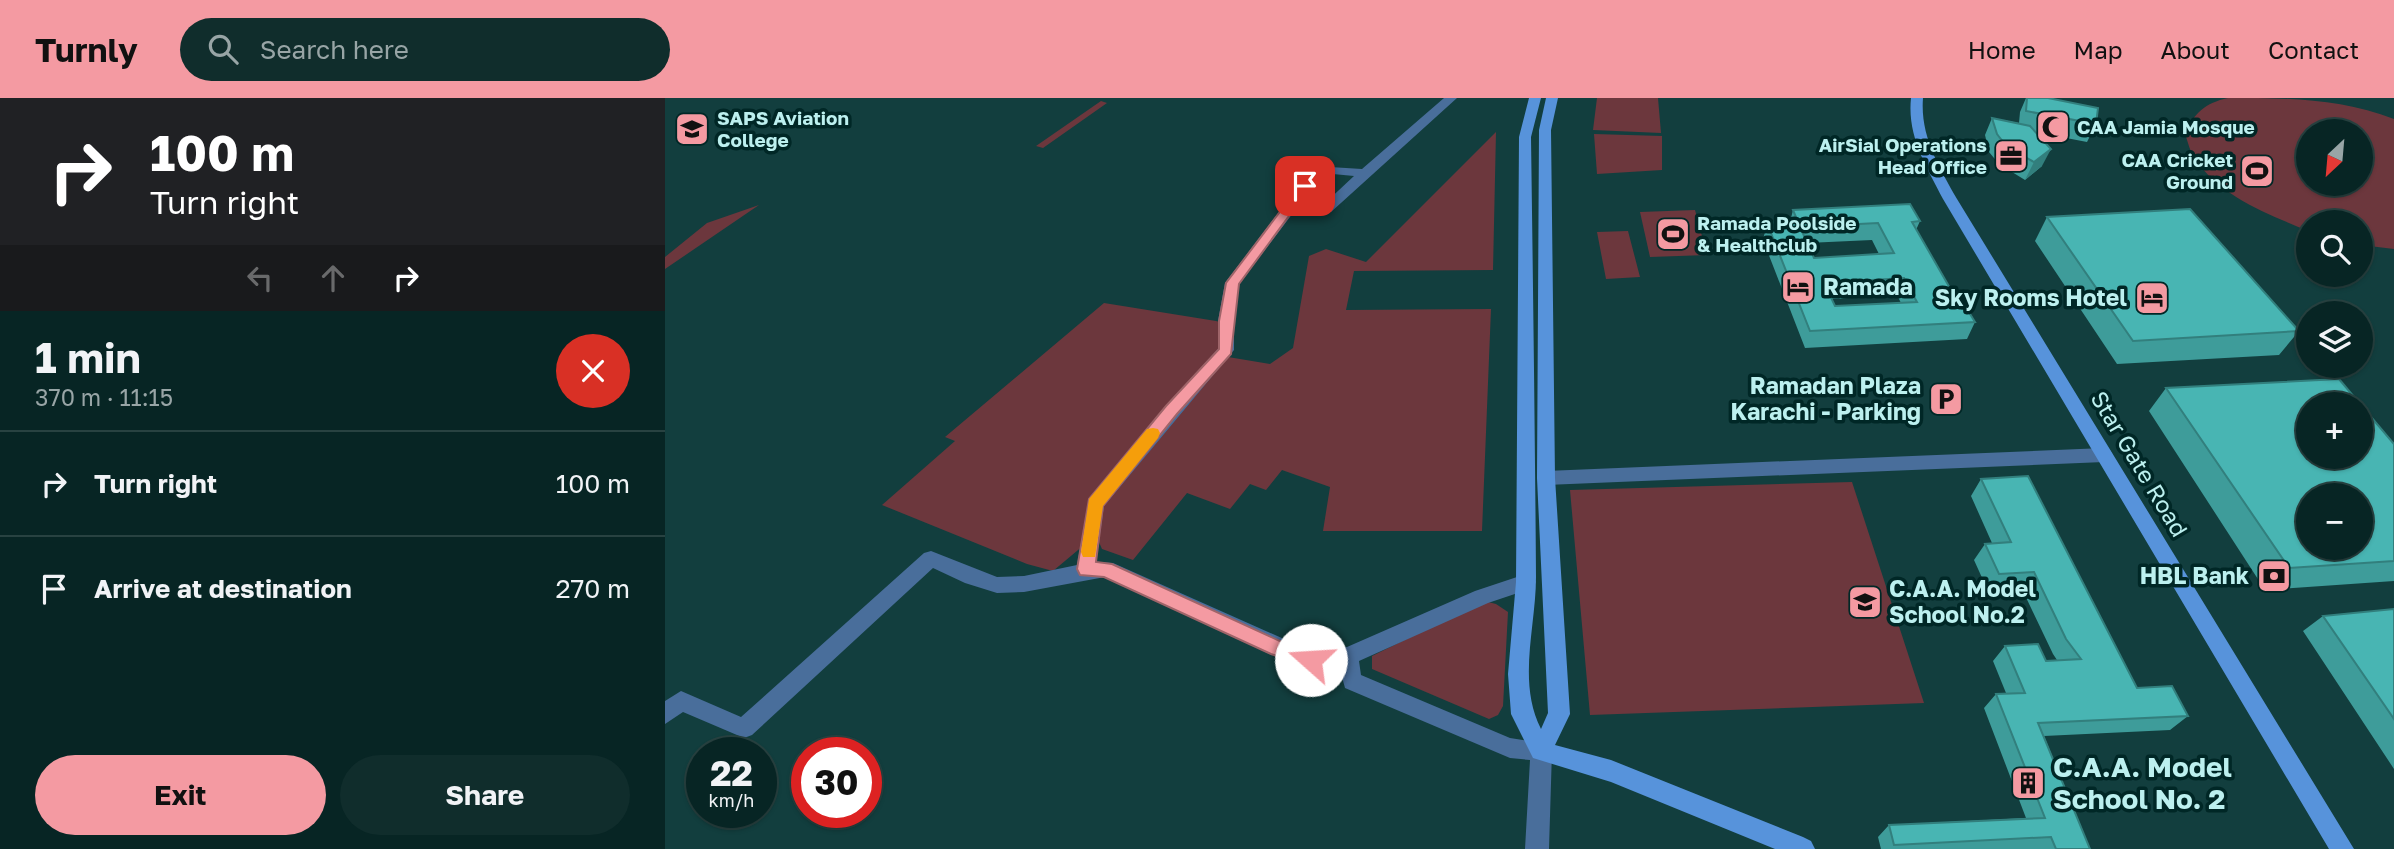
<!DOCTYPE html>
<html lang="en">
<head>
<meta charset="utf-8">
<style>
	body { margin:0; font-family:"Golos Text",sans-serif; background:#102d2c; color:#f1f3f6; height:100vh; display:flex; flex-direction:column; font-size:26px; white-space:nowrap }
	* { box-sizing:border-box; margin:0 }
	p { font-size:23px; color:#98a5a6 }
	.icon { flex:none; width:38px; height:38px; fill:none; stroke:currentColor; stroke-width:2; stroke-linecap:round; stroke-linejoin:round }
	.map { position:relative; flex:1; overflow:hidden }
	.details { display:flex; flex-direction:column; background:#072524; width:665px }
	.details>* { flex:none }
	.top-card { background:#202124; color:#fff; overflow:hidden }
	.needle { width:46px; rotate:206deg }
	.tools { position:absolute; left:1631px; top:21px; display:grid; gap:14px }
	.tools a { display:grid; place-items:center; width:77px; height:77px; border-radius:50%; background:#072524; box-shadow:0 2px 5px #0004,0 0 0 2px #284241; font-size:35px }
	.speed { position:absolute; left:21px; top:639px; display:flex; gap:14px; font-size:35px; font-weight:700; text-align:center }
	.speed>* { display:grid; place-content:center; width:91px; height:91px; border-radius:50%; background:#072524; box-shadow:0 2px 5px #0004,0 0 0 2px #284241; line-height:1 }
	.speed small { font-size:18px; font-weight:400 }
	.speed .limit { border:10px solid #d22; background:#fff; color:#111 }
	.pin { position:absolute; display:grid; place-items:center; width:60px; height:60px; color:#fff; margin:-30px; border-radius:14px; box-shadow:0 4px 10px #0006 }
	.me { position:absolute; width:77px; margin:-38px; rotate:289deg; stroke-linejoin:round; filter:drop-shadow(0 0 5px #0008) }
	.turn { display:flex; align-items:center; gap:24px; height:147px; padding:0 35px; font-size:32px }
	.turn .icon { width:91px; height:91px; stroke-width:2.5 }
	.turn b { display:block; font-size:49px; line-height:60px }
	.lanes { display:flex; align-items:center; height:66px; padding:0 35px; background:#0003; justify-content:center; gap:35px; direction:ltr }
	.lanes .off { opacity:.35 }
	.round { display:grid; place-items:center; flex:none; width:74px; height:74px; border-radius:37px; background:#102d2c }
	.head { display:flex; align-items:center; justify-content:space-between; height:119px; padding:0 35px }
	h1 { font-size:42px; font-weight:700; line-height:52px }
	.button { display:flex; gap:14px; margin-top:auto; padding:14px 35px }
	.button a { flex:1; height:80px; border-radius:42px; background:#f49aa2; color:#111; font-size:28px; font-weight:700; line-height:80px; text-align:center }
	.button a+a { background:#102d2c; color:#f1f3f6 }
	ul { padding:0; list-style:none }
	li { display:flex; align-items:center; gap:21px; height:105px; padding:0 35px; border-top:2px solid #284241 }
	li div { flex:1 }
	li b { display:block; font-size:26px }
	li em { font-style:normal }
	header { display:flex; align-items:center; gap:42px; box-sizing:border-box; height:98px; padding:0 35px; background:#f49aa2; color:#111 }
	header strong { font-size:33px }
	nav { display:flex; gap:38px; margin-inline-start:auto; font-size:24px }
	.search { width:490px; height:63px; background:#102d2c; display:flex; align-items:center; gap:18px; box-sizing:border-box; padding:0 24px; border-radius:38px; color:#98a5a6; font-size:26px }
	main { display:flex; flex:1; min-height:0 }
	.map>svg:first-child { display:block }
	.built { fill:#123e3e; fill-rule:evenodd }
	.green { fill:#6c373d; fill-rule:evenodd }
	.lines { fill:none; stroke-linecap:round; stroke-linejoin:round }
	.street { fill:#496e9b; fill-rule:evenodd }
	.secondary { fill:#5793db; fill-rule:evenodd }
	.wall { fill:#3e9c9a; fill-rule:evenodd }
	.shaded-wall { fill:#327f7d }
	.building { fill:#48b5b3; stroke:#327f7d; stroke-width:2; fill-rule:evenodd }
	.route { fill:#f49aa2; stroke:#9f6469; stroke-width:2 }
	.slow { fill:#f59e0b }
	.labels { text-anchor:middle; stroke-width:7; stroke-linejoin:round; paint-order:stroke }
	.far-poi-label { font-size:19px; font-weight:bold; fill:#bcf0ef; stroke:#002726; text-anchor:start }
	.poi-label { font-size:23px; font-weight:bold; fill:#bcf0ef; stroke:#002726; text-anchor:end }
	.street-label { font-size:23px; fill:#bcf0ef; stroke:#002726 }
	.near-poi-label { font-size:28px; font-weight:bold; fill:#bcf0ef; stroke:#002726; text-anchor:start }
</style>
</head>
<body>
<header>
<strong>Turnly</strong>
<div class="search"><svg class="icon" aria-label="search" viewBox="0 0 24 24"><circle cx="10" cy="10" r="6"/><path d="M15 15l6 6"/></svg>Search here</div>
<nav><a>Home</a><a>Map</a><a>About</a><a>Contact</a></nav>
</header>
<main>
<section class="details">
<div class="top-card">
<div class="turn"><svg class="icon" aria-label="right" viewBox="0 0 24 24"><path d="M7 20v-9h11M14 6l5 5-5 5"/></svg><div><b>100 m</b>Turn right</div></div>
<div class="lanes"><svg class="icon off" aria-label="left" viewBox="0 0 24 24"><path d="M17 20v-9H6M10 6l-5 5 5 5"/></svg><svg class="icon off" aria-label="ahead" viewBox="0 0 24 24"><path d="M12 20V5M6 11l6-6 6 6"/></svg><svg class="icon" aria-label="right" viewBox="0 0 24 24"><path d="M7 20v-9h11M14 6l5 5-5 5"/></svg></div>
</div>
<div class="head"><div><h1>1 min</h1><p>370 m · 11:15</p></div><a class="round" style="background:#d93025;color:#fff"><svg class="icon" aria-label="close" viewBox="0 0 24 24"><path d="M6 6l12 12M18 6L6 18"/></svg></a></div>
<ul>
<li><svg class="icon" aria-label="right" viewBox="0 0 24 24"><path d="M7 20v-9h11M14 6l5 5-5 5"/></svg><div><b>Turn right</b></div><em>100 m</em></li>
<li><svg class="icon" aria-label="arrive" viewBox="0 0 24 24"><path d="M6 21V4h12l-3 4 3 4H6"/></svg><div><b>Arrive at destination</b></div><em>270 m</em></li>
</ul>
<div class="button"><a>Exit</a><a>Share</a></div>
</section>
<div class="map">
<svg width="1729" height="751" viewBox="0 0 1729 751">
	<rect width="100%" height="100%" fill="#093130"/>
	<path class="built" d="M0 0H1729V751H0ZM1643 33H1696V86H1643ZM1643 124H1696V177H1643ZM1643 215H1696V268H1643ZM1643 306H1696V359H1643ZM1643 397H1696V450H1643ZM37 654H96V714H37ZM142 654H201V714H142Z"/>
	<path class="green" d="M932 0H993L996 35 928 32Z
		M1563 0C1620 0 1675 0 1729 21V151L1696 147V124H1643V133C1603 116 1556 99 1530 61 1525 54 1523 44 1520 36 1529 15 1540 5 1563 0ZM1643 33H1696V86H1643Z
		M436 3 442 5 378 50 371 48Z
		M831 34 828 172 689 173 681 212 826 211 817 433H658L665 389 617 372 601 392 585 386 565 411 522 395 468 462 437 451 430 435 435 406 511 313 563 259 605 266 628 250 644 158 661 151 701 164Z
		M929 36 997 38V72L932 76Z
		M94 107 0 171V159L42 125Z
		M1030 112 1042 157 985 159 975 114Z
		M963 133 975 179 941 181 932 134Z
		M439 205 551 223 555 224 556 248 424 405 419 447 388 473 362 466 217 407 290 343 280 339Z
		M1187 384 1259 605 925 617 905 392Z
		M819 503 831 506 843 514 838 608 833 617 824 621 707 571V558Z"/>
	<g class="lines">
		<path class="street" d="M779 0H792L666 114 631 111 574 186 569 223V252L439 408 431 464 448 465 646 553 682 549 810 493 861 476 868 478 871 484 868 490 823 505 694 563 696 577 845 640 884 646 887 653 884 751H860L865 662 845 660 680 590 674 568 646 571 606 556 440 479 359 494 332 495 300 485 268 470 87 637 79 640 18 614 0 626V603L16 593 76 619 259 455 266 453 332 479 359 478 412 467 424 401 501 308 553 251V223L560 185 649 68 697 71ZM657 75 689 78 658 107 636 103Z
			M1439 350 1445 352 1448 357 1445 362 1439 364 881 387 875 385 872 380 875 375 881 373Z"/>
		<path class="secondary" d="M864 0H876L866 39C868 186 870 333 871 479 871 529 852 584 876 631L883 615 872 380 874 32 881 0H893L886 32 890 380 905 616 890 647 946 662 1138 739 1146 743 1150 751H1110L946 684 868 660 846 616 843 576 851 484 854 39Z
			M1246 0H1258C1255 38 1274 69 1292 101L1689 751H1664L1278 101C1261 68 1242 38 1246 0Z"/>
	</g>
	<path class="wall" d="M1361 0H1383L1431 26 1422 44 1370 34 1377 68 1360 82 1334 66 1324 54 1320 37 1327 20 1354 25 1355 14Z
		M1128 112 1255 123 1251 132 1297 211 1310 224 1302 241 1140 250 1098 142 1102 125 1125 124ZM1207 142 1214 156 1149 160 1142 145ZM1232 197 1236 205 1170 208 1167 201Z
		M1382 119 1634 233 1614 257 1452 266 1370 143Z
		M1501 290 1729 346V483L1600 492 1484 313Z
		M1316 381 1472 590 1523 618 1505 632 1379 638 1425 751H1216L1213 739 1224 727 1361 720 1319 610 1331 596 1341 595 1328 563 1340 548 1381 563 1392 562 1388 556 1357 491 1323 493 1309 462 1320 446 1327 445 1306 398Z
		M1729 511V671L1638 533 1658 518Z"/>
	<path class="shaded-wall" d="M1386 51 1377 68 1360 82 1369 64Z"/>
	<path class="building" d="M1362 0H1383L1433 10 1431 26 1361 13Z
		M1327 20 1365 28 1386 51 1369 64 1342 49 1332 36Z
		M1245 106 1255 123 1247 124 1297 211H1302L1310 224 1145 233 1102 125 1133 123 1135 129 1128 112ZM1213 125 1229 155 1149 160 1135 129ZM1239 180 1252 204 1170 208 1159 185Z
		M1525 111 1634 233 1468 243 1382 119Z
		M1674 281 1695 306H1643V359H1696V307L1729 346V463L1624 470 1501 290ZM1643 397H1696V450H1643Z
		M1363 378 1472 590 1507 588 1523 618 1373 625 1425 751H1391L1386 739 1229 747 1224 727 1380 720 1331 596 1360 595 1340 548 1373 546 1381 563 1416 561 1401 541 1369 474 1334 476 1320 446 1346 444 1316 381Z
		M1729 511V621L1658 518Z"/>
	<path class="route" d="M640 85 646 88 574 186 566 256 512 316 438 408 431 464 447 466 617 544 652 556 655 562 652 568 646 570 606 556 439 479 415 477 412 471 424 401 501 308 554 251V223L561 185 636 86Z"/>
	<path class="slow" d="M488 330 493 331 495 335 493 340 438 408 430 459H418L416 454 424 401 482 331Z"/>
	<defs>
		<g id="mosque-square" transform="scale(1.75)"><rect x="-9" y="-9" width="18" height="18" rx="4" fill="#f49aa2" stroke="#002726"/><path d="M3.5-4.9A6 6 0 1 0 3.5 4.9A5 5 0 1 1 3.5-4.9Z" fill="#111"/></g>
		<g id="university-square" transform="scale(1.75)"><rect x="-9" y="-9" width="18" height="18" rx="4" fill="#f49aa2" stroke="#002726"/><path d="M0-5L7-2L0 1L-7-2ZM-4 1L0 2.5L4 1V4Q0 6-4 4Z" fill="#111"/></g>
		<g id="office-square" transform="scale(1.75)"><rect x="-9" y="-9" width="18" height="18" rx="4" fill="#f49aa2" stroke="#002726"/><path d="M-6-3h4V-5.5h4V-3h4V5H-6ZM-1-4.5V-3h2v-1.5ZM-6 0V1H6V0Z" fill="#111"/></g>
		<g id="stadium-square" transform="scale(1.75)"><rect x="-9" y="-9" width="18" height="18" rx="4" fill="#f49aa2" stroke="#002726"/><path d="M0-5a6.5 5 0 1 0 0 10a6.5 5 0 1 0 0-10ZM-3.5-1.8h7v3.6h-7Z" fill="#111"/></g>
		<g id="hotel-square" transform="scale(1.75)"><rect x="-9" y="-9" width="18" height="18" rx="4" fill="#f49aa2" stroke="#002726"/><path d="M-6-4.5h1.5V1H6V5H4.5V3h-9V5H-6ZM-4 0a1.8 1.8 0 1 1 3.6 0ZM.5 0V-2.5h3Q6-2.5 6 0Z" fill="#111"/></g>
		<g id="parking-square" transform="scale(1.75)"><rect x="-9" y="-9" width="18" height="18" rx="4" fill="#f49aa2" stroke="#002726"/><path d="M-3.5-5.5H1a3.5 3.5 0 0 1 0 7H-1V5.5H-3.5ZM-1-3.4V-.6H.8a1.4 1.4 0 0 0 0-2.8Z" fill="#111"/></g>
		<g id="bank-square" transform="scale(1.75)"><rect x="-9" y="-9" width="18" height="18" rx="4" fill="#f49aa2" stroke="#002726"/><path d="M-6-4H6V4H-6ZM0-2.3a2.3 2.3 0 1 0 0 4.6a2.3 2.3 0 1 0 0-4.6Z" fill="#111"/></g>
		<g id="school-square" transform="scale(1.75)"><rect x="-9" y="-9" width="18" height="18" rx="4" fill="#f49aa2" stroke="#002726"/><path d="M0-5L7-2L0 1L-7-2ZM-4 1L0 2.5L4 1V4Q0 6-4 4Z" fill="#111"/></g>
		<g id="building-square" transform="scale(1.75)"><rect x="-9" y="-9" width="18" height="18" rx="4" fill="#f49aa2" stroke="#002726"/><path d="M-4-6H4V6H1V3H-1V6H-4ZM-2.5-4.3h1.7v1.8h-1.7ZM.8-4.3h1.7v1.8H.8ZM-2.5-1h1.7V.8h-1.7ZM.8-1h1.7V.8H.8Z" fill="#111"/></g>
	</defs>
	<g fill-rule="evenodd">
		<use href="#mosque-square" x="1388" y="29"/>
		<use href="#university-square" x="27" y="31"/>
		<use href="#office-square" x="1346" y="58"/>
		<use href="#stadium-square" x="1592" y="73"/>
		<use href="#stadium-square" x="1008" y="136"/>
		<use href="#hotel-square" x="1133" y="189"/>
		<use href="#hotel-square" x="1487" y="200"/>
		<use href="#parking-square" x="1281" y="301"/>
		<use href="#bank-square" x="1609" y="478"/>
		<use href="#school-square" x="1200" y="504"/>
		<use href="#building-square" x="1363" y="685"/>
	</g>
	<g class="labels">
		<g class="far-poi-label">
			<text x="52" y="27">SAPS Aviation<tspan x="52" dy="22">College</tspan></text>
			<text x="1412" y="36">CAA Jamia Mosque</text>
			<text x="1322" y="54" text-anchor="end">AirSial Operations<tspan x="1322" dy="22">Head Office</tspan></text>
			<text x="1568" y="69" text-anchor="end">CAA Cricket<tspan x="1568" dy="22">Ground</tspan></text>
			<text x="1032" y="132">Ramada Poolside<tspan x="1032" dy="22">&amp; Healthclub</tspan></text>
		</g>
		<g class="poi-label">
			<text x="1158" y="197" text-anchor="start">Ramada</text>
			<text x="1462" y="208">Sky Rooms Hotel</text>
			<text x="1256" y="296">Ramadan Plaza<tspan x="1256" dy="26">Karachi - Parking</tspan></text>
			<text x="1584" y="486">HBL Bank</text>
			<text x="1224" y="499" text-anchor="start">C.A.A. Model<tspan x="1224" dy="26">School No.2</tspan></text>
		</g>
		<g class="street-label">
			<text transform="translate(1474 366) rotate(59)" y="8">Star Gate Road</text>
		</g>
		<g class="near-poi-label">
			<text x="1388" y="679">C.A.A. Model<tspan x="1388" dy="32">School No. 2</tspan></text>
		</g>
	</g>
</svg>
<div class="tools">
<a><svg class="needle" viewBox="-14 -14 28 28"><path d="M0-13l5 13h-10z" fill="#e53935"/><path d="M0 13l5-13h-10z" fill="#98a5a6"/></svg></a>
<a><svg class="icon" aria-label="search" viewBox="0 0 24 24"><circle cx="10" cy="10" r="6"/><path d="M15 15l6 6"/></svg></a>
<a><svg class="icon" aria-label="layers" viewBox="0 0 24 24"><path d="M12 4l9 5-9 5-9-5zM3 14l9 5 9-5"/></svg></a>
<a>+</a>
<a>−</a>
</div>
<div class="speed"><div>22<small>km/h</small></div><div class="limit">30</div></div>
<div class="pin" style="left:640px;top:88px;background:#d93025"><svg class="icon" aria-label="arrive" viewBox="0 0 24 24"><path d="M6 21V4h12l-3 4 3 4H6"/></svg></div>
<svg class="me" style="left:646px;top:562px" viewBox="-20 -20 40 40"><circle r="19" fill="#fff"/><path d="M0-13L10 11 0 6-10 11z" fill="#f49aa2"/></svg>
</div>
</main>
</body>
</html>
